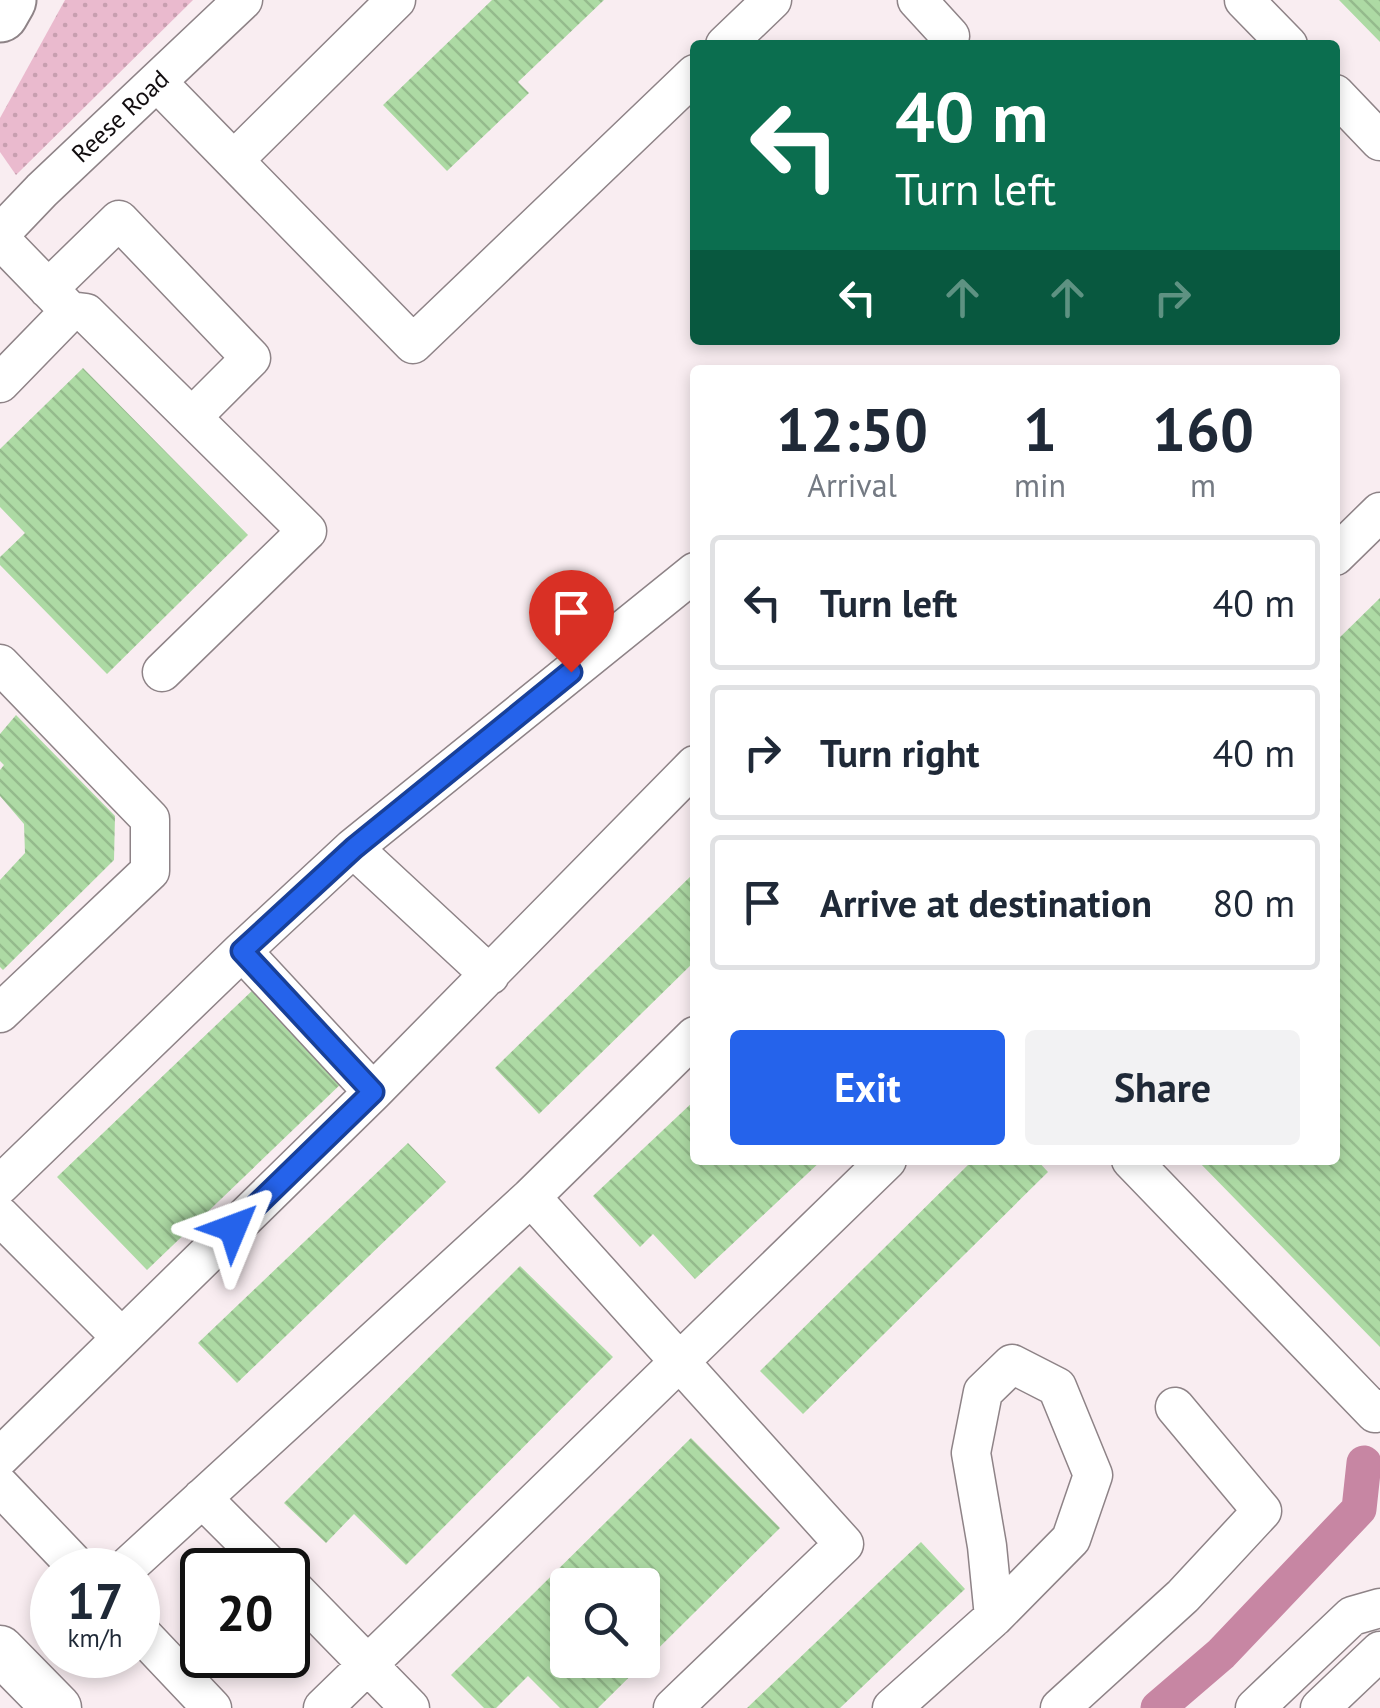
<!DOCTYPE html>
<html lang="en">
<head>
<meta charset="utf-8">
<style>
	body { margin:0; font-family:"PT Sans",sans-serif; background:#f2f2f3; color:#1f2937; height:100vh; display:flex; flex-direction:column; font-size:38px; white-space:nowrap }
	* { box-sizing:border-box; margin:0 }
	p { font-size:32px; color:#747a83 }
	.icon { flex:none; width:55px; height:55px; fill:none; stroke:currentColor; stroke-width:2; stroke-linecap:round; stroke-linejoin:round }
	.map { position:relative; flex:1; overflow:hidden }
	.sheet { position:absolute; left:690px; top:365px; width:650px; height:800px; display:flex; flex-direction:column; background:#fff; border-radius:10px; box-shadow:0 5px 15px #0003 }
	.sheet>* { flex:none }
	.guide { position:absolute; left:690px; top:40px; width:650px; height:305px; border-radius:10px; box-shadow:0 5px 15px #0003; background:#0b6e4f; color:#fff; overflow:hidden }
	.buttons { position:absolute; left:550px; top:1568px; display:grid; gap:20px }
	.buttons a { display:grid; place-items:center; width:110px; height:110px; border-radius:10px; background:#fff; box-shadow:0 5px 15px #0003; font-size:50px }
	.speed { position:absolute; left:30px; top:1548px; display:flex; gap:20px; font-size:50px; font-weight:700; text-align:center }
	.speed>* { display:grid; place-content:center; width:130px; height:130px; border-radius:50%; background:#fff; box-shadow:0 5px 15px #0003; line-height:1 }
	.speed small { font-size:25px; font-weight:400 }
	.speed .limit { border:5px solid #111; border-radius:15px; background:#fff; color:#111 }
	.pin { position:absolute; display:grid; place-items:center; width:85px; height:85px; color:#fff; margin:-102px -42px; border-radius:50% 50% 50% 0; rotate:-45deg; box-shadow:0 0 10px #0007 }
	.pin .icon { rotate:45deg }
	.me { position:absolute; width:110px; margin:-55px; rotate:46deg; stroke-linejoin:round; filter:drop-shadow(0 0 8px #0008) }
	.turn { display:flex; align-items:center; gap:35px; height:210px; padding:0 40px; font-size:45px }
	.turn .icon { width:130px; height:130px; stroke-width:2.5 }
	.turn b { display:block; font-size:70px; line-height:85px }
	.lanes { display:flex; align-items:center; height:95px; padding:0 40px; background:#0003; justify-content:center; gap:50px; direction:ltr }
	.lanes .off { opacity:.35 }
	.eta { display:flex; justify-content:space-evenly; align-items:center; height:170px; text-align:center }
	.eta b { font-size:60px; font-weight:800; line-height:70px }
	.action { display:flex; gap:20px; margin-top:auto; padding:20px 40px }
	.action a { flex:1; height:115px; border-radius:10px; background:#2563eb; color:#fff; font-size:40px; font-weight:800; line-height:115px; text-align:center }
	.action a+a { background:#f2f2f3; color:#1f2937 }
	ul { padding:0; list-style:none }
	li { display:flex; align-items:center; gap:30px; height:135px; margin:0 20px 15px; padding:0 20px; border:5px solid #e0e1e3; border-radius:10px }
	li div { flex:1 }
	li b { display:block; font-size:38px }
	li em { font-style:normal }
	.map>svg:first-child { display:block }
	.grass { fill:url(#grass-dots) }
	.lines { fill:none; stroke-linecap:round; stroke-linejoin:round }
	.canal { stroke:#c786a3; stroke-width:35 }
	.building { fill:url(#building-back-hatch); fill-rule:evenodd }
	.minor-casing { stroke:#8e8387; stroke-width:41 }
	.major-casing { stroke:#8e8387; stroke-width:51 }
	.highway-casing { stroke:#8e8387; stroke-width:59 }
	.minor { stroke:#fff; stroke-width:38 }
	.major { stroke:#fff; stroke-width:48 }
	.highway { stroke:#fff; stroke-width:55 }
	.route-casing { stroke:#184099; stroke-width:25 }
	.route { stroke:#2563eb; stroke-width:18 }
	.labels { text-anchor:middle; stroke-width:9; stroke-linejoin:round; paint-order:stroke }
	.street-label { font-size:25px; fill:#110d0f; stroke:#fff }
</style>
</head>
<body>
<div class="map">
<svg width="1380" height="1708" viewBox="0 0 1380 1708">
	<defs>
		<pattern id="grass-dots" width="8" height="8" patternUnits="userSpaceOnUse" patternTransform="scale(2.5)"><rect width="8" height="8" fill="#eabace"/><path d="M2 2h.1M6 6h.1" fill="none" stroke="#c89fb0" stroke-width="1.8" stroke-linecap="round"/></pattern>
		<pattern id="building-back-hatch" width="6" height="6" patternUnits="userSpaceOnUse" patternTransform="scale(2.5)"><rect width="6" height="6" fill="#addaa4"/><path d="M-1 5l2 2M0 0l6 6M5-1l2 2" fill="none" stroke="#94ba8c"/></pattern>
	</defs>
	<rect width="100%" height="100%" fill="#f9edf1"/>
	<path class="grass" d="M65 0H193L16 175 0 152V118Z"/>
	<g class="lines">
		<path class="canal" d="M1158 1708 1221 1654 1359 1509 1364 1463"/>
	</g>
	<path class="building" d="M492 0H604L518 82 529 93 447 171 383 105Z
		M1339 0H1380V42Z
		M83 368 248 535 107 674 0 565V557L25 533 0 507V449Z
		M1380 598V1347L1197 1160H1335V642Z
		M16 715 115 816 114 860 3 970 0 967V880L25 853 24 824 0 796V770L4 765 0 761V734Z
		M695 872V961L539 1114 495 1068Z
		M256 987 345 1080 147 1270 57 1177Z
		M695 1100V1160H822L695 1279 653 1234 640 1247 593 1196Z
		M408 1143 446 1182 237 1383 198 1343Z
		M973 1160H1037L1048 1172 803 1414 760 1371Z
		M520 1266 613 1357 406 1565 354 1514 326 1543 284 1503Z
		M691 1438 780 1528 598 1708H560L528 1676 496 1708H484L451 1675ZM568 1585H642V1660H568Z
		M921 1542 965 1589 840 1708H747Z"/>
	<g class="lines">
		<g class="minor-casing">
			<path id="minor" d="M917 0 950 36
				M1244 0 1288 45
				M725 45 772 0
				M157 82 413 344 695 74
				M1335 94 1380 141
				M235 159 396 0
				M0 234 42 190 243 0
				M0 239 65 306
				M48 289 119 220 251 358 192 417
				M0 383 70 311 86 313 307 531 162 672
				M1335 556 1380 512
				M0 664 150 819V871L0 1013
				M353 848 490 975
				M242 951 353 848 695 572
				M373 1092 695 765
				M1131 1160 1375 1413 1380 1409
				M0 1185 242 951 373 1092 0 1457
				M531 1197 695 1036
				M0 1216 120 1336
				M0 1486 80 1570
				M202 1498 274 1570
				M124 1570 531 1197 844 1544 673 1708
				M288 1583 410 1708
				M138 1630 212 1708
				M323 1708 887 1160
				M892 1708 994 1617 1071 1539 1093 1475 1057 1387 1012 1364 983 1392 971 1453 987 1546 994 1617
				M1060 1708 1183 1596 1262 1511 1175 1407
				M1255 1708 1352 1616 1380 1608
				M1320 1708 1380 1651"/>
		</g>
		<g class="major-casing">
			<path id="major" d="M0 1650 57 1708"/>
		</g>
		<g class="highway-casing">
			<path id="highway" d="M0 14 8 0"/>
		</g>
		<use href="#minor" class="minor"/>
		<use href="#major" class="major"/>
		<use href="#highway" class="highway"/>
	</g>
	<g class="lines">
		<g class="route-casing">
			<path id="route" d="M233 1228 373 1092 242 951 354 848 571 672"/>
		</g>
		<use href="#route" class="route"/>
	</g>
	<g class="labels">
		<g class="street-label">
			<text transform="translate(120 116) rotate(-43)" y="9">Reese Road</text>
		</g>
	</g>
</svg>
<div class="buttons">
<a><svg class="icon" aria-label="search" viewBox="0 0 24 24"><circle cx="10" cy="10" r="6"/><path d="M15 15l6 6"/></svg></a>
</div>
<div class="speed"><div>17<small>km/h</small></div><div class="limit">20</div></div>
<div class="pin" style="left:571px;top:672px;background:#d93025"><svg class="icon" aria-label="arrive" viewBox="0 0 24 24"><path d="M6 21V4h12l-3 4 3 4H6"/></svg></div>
<svg class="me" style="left:233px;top:1228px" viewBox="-20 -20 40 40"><path d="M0-17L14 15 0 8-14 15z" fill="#2563eb" stroke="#fff" stroke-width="4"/></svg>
<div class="guide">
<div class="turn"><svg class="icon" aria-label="left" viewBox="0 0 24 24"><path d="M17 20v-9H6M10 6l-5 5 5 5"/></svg><div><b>40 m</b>Turn left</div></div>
<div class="lanes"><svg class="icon" aria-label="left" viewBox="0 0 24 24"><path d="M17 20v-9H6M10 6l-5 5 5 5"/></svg><svg class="icon off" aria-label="ahead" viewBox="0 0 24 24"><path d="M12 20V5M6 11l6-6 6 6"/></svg><svg class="icon off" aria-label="ahead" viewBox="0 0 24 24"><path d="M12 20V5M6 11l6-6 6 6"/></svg><svg class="icon off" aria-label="right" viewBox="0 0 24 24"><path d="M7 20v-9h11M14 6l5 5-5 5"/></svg></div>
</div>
<section class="sheet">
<div class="eta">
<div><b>12:50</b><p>Arrival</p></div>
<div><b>1</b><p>min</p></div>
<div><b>160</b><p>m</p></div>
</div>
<ul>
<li><svg class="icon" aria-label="left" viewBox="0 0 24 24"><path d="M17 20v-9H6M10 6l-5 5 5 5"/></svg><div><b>Turn left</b></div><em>40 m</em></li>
<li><svg class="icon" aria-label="right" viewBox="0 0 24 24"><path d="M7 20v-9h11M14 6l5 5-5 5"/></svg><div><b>Turn right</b></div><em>40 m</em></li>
<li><svg class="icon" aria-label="arrive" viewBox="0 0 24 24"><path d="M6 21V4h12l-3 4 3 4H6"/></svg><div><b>Arrive at destination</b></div><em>80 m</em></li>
</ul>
<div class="action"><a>Exit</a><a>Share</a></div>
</section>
</div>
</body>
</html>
